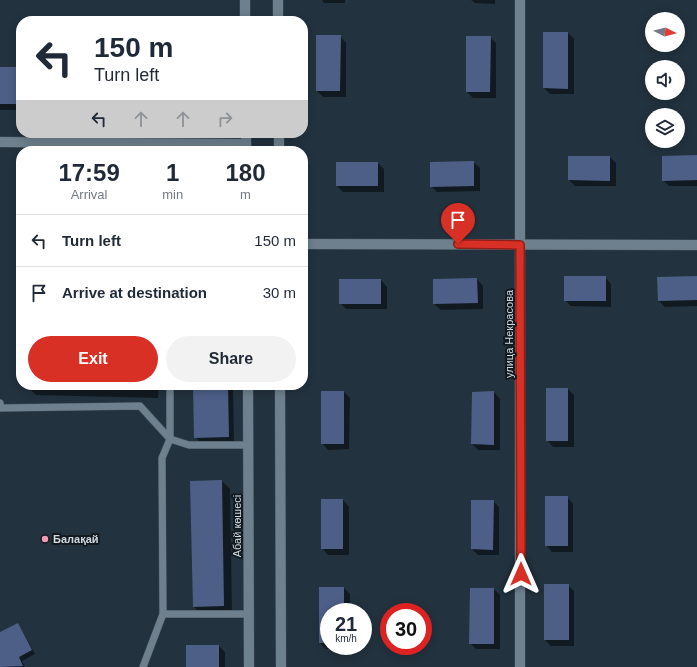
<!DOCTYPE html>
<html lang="en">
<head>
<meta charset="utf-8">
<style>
	body { margin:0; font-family:Helvetica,sans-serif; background:#f2f2f3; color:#1f2937; height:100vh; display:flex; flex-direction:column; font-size:15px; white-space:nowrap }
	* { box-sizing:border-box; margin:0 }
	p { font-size:13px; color:#747a83 }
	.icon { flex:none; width:22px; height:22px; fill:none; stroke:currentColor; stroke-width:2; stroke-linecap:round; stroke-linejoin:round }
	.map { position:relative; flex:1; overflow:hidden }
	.details { position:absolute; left:16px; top:146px; width:292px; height:244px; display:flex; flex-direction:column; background:#fff; border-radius:16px; box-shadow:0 2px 10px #0003 }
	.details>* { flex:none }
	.banner { position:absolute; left:16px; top:16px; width:292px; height:122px; border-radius:16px; box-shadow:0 2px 10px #0003; background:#fff; color:#1f2937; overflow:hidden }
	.needle { width:26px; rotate:96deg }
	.buttons { position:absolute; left:645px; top:12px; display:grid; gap:8px }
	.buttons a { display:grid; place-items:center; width:40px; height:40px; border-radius:50%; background:#fff; box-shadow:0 2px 10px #0003; font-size:20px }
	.speed { position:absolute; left:320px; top:603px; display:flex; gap:8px; font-size:20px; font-weight:700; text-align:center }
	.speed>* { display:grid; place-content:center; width:52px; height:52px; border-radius:50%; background:#fff; box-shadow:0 2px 10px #0003; line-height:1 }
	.speed small { font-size:10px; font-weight:400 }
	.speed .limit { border:6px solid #d22; background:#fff; color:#111 }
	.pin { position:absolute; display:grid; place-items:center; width:34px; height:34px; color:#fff; margin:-41px -17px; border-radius:50% 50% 50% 0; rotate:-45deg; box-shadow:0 0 4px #0007 }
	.pin .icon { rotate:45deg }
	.me { position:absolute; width:44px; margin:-22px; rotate:0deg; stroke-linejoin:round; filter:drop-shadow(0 0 3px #0008) }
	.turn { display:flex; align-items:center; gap:14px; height:84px; padding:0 12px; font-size:18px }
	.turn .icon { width:52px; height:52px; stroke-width:2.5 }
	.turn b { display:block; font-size:28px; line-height:34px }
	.lanes { display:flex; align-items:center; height:38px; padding:0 12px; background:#0003; justify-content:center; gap:20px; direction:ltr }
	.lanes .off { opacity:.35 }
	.eta { display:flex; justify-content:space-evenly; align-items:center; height:68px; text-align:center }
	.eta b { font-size:24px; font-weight:700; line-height:28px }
	.cta { display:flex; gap:8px; margin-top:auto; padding:8px 12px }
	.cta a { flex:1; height:46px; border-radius:24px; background:#d93025; color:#fff; font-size:16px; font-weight:700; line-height:46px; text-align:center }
	.cta a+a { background:#f2f2f3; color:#1f2937 }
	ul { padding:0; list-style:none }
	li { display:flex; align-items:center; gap:12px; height:52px; padding:0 12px; border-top:1px solid #e0e1e3 }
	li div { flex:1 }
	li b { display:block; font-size:15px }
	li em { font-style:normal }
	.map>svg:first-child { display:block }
	.shadow { fill:#0007 }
	.building { fill:#4d5f87 }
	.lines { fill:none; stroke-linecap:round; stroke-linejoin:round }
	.service-casing { stroke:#42505a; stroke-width:8 }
	.minor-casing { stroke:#42505a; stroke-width:11 }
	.tertiary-casing { stroke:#42505a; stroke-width:11 }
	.service { stroke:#6e808e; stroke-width:7 }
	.minor { stroke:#6e808e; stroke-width:10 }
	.tertiary { stroke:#6e808e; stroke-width:10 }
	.route-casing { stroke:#8d1f18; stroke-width:10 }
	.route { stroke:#d93025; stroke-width:7 }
	.poi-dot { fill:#f29aaf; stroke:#12191f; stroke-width:1.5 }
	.labels { text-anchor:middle; stroke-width:4; stroke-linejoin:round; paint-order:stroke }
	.street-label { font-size:11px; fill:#d0dae1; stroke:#12191f }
	.poi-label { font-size:11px; font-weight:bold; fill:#d0dae1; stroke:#12191f; text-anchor:start }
</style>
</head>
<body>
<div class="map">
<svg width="697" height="667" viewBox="0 0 697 667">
	<rect width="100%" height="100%" fill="#22323e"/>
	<path class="shadow" d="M322 0H345V3H324Z
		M471 0H495V4L475 3Z
		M544 33H568L574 39V94H550L544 88Z
		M317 36H340L346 43V97H323L317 91Z
		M490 37 496 43V98H473L467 92Z
		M0 68H18L21 71V110H0Z
		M697 156V186H669L663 180Z
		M569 157H610L616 163V186H575L569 180Z
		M473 162 480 168V191L437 192 431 186Z
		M378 163 384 169V192H343L337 186Z
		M605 277 611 284V307L571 306 565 300Z
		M697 277V306L665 307 659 301Z
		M477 279 483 286V309L441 310 434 304Z
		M381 280 387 287V309H346L340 303Z
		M25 385H159L158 398 36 395Z
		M194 385H233L234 443H201L195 437Z
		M568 389 574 395V447H553L547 440Z
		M344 392 350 398 349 449 328 450 322 443Z
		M494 392 500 399V450H478L472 444Z
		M222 481 230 489 232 614 202 615 194 607Z
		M567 497 573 504V552H552L546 545Z
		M343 500 349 507V555H328L322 548Z
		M493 501 499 507V555H478L472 549Z
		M568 585 574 591V646H551L545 640Z
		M320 588H344L350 594V612H329V646H350V649H326L320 643Z
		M494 589 500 595V649H476L470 643Z
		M18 624 35 654 22 661 25 667H0V634Z
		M219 646 225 652V667H187Z"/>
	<path class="building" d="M543 32H568V89L543 88Z
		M316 35H341L340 91H316Z
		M466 36H491L490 92H466Z
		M0 67H19V104H0Z
		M697 155V180L662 181V156Z
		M568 156H610V181L568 180Z
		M474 161V186L430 187V162Z
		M336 162H378V186H336Z
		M564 276H606V301H564Z
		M697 276V300L658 301 657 277Z
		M477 278 478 303 433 304V279Z
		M339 279H381V304H339Z
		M108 385H147V387L108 386Z
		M193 385H228L229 437 194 438Z
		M546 388H568V441H546Z
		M321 391H344V444H321Z
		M494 391V445L471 444 472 392Z
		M222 480 224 606 193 607 190 481Z
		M545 496H568V546H545Z
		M321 499H343V549H321Z
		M471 500H494L493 550 471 549Z
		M544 584H569V640H544Z
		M319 587H344V612H329V643H319Z
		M470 588H494V644H469Z
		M18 623 32 650 19 657 23 666 0 667V632Z
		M186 645H219V667H186Z"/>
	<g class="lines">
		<g class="service-casing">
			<path id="service" d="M0 403V408L140 406 170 439 189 445H249
				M163 614H249
				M143 667 163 614 162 458 170 439V385"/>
		</g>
		<g class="minor-casing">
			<path id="minor" d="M520 0V667
				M0 142 246 144
				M303 244 697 245"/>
		</g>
		<g class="tertiary-casing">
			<path id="tertiary" d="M245 0V21
				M278 0V21
				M246 133V151
				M279 133V151
				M248 385 249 667
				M280 385 281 667"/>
		</g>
		<use href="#service" class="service"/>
		<use href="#minor" class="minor"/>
		<use href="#tertiary" class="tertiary"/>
	</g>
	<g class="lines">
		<g class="route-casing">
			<path id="route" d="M458 244 520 245 521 574"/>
		</g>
		<use href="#route" class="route"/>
	</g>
	<circle class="poi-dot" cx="45" cy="539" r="4"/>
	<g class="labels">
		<g class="street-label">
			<text transform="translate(509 334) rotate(-90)" y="4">улица Некрасова</text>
			<text transform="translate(237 526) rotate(-90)" y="4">Абай көшесі</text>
		</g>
		<g class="poi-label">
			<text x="53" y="543">Балақай</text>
		</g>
	</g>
</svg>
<div class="buttons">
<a><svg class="needle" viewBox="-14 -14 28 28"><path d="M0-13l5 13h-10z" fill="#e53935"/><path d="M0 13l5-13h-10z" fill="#747a83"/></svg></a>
<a><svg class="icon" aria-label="sound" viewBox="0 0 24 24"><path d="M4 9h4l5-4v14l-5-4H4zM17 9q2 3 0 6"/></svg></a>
<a><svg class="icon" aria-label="layers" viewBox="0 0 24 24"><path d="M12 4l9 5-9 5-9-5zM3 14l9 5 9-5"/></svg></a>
</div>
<div class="speed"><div>21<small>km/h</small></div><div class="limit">30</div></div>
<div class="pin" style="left:458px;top:244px;background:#d93025"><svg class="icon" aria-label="arrive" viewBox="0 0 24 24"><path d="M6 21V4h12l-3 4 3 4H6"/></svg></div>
<svg class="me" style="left:521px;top:574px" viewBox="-20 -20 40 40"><path d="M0-17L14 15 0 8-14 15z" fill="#d93025" stroke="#fff" stroke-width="4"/></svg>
<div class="banner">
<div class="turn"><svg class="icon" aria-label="left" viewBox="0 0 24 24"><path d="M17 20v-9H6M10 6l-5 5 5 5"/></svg><div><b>150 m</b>Turn left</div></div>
<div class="lanes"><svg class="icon" aria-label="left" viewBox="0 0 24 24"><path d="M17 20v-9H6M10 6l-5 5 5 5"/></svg><svg class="icon off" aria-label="ahead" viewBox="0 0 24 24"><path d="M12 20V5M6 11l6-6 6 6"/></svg><svg class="icon off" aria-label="ahead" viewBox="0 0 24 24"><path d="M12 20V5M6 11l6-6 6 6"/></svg><svg class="icon off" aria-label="right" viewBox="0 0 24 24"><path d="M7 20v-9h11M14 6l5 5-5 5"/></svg></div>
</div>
<section class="details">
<div class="eta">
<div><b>17:59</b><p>Arrival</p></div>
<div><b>1</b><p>min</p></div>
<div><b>180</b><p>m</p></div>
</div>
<ul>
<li><svg class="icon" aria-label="left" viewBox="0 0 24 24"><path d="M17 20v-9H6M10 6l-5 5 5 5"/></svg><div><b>Turn left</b></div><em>150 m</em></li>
<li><svg class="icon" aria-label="arrive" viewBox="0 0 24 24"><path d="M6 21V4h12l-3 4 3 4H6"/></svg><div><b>Arrive at destination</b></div><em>30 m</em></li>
</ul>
<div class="cta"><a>Exit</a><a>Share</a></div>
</section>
</div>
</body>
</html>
